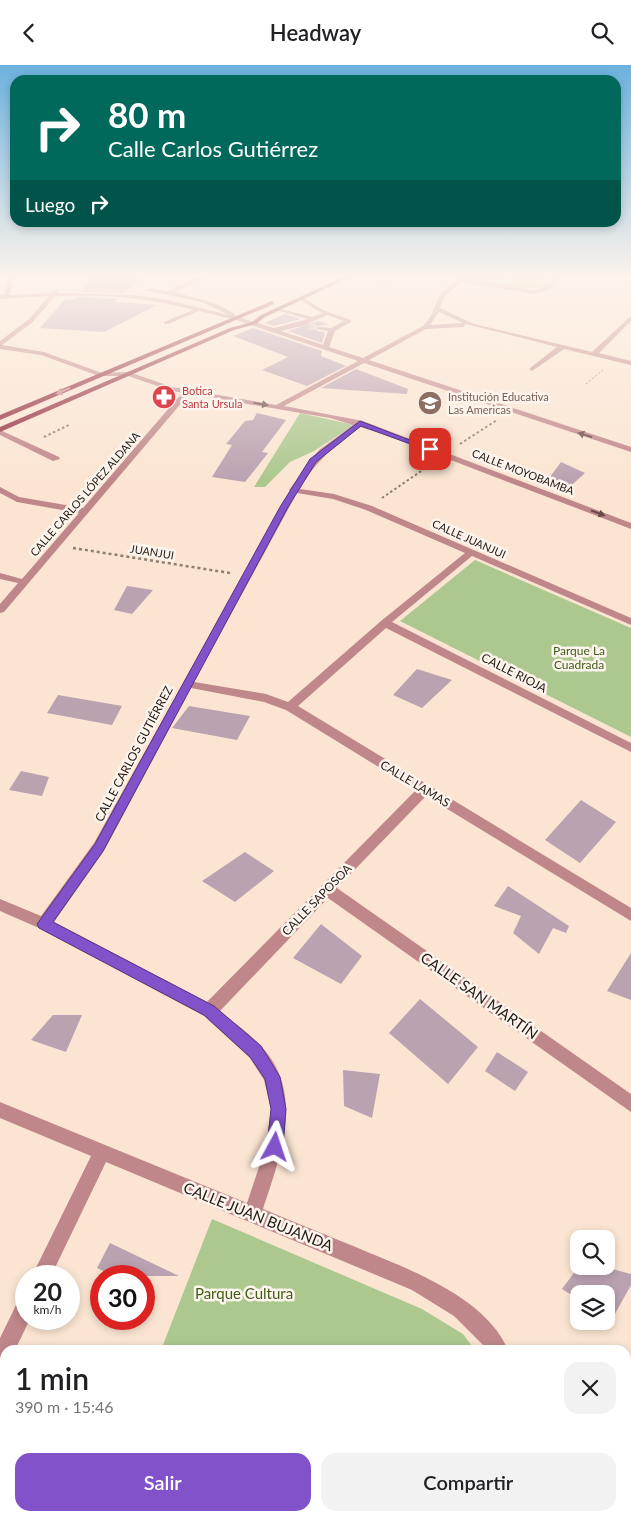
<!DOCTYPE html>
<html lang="es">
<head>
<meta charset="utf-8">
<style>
	body { margin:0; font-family:Lato,sans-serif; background:#f2f2f2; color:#202124; height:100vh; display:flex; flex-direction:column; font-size:19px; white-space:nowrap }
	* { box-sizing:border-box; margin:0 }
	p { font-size:16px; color:#757577 }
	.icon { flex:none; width:28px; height:28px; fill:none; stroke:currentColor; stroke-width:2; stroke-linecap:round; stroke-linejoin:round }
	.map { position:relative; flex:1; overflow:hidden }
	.drawer { position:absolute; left:0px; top:1280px; width:631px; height:176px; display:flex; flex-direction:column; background:#fff; border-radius:15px 15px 0 0; box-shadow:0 2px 8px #0003 }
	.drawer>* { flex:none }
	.guide { position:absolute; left:10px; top:10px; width:611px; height:152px; border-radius:15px; box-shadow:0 2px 8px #0003; background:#00695c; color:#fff; overflow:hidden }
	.controls { position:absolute; left:570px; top:1165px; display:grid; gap:10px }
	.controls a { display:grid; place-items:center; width:45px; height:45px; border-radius:10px; background:#fff; box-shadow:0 2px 8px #0003; font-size:25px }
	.speed { position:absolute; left:15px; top:1200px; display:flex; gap:10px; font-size:25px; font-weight:700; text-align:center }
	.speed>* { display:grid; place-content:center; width:65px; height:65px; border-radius:50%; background:#fff; box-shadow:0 2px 8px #0003; line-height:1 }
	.speed small { font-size:12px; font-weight:400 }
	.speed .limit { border:8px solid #d22; background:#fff; color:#111 }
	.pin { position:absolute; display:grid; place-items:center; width:42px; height:42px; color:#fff; margin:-21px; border-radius:10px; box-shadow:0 2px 8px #0006 }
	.me { position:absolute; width:55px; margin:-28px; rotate:5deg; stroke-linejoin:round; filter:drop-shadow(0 0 4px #0008) }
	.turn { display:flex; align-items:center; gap:18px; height:105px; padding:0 15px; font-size:22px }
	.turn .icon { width:65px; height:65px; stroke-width:2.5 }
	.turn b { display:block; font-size:35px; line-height:42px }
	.then { display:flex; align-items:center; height:48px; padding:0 15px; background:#0003; gap:10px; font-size:19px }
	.round { display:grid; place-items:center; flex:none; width:52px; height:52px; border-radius:15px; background:#f2f2f2 }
	.head { display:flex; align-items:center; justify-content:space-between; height:85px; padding:0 15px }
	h1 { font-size:30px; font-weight:600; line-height:38px }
	.action { display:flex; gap:10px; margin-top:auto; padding:10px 15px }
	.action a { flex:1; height:58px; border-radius:15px; background:#8252ca; color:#fff; font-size:20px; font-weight:600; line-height:58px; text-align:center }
	.action a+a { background:#f2f2f2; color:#202124 }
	header { display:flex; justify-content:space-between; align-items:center; height:65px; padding:0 15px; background:#fff; font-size:22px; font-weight:600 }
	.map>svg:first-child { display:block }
	.green { fill:#acc88f }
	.building { fill:#bba2b1 }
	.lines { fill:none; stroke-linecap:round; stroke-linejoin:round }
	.minor-tunnel { stroke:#dac6b5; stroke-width:6; stroke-dasharray:6 3; stroke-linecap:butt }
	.path-far2 { stroke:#8e7f73; stroke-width:1; stroke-dasharray:2 2; stroke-linecap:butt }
	.path-far1 { stroke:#8e7f73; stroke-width:2; stroke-dasharray:2.5 2.5; stroke-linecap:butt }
	.path { stroke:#8e7f73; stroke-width:2.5; stroke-dasharray:3 3; stroke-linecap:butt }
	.minor { fill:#c0878a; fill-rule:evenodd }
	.major { fill:#932e3d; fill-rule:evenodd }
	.oneway { fill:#c3888c }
	.oneway2 { fill:#694a49 }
	.route { fill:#8252ca; stroke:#543583 }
	.labels { text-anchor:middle; stroke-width:5; stroke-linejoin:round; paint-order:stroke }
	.far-health-label { font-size:11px; fill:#be3a42; stroke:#fdf5ed; text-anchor:start }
	.far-education-label { font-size:11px; fill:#785e54; stroke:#fdf5ed; text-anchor:start }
	.far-street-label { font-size:11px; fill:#211913; stroke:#fdf5ed }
	.park-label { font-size:12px; fill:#415e17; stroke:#fdf5ed }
	.street-label { font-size:12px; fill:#211913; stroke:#fdf5ed }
	.near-street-label { font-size:15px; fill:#211913; stroke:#fdf5ed }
	.near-park-label { font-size:15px; fill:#415e17; stroke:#fdf5ed }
</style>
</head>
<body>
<header><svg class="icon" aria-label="back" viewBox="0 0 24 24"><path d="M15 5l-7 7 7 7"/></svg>Headway<svg class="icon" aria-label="search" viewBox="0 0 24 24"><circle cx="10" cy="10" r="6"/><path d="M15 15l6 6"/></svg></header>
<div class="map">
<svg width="631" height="1456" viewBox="0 0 631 1456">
	<rect width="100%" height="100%" fill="#fbe5d2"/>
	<path class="green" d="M469 211H553L547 221 516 224 466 214Z
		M300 348 354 360 314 386 290 397 265 422H254Z
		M475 495 631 563V672L400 556Z
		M212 1154 422 1244 463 1269 475 1285H161Z
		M96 1451H514L512 1456H94Z"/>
	<path class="building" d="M92 211H143L124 228 80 227Z
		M76 232 118 234 115 237 157 240 104 267 40 263 65 234 75 235Z
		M285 249 301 254 274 261 264 258Z
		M318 256 328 259 315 262 317 266 325 267 322 278 288 266Z
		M253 263 322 286 321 291 346 301 307 321 262 305 288 292 233 271Z
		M356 304 408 324 407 329 321 323Z
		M257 348 286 355 262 387 268 388 245 417 212 412 232 380 226 379 245 356 253 355Z
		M561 397 585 408 564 427 544 420Z
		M127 521 153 525 132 549 114 545Z
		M417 604 452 615 422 643 393 630Z
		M58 630 99 637 122 641 112 660 47 648Z
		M189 641 250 651 237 675 172 663Z
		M21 706 49 712 42 731 9 725Z
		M581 735 616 757 580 798 545 775Z
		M245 787 274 806 235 837 202 816Z
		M508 821 569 861 566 868 553 863 539 889 513 868 521 851 494 841Z
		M321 859 362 891 341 919 293 893Z
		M631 888V935L607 926Z
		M420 934 478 982 448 1019 389 968Z
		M53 950H82L66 987 31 975Z
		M497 987 528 1007 515 1026 485 1006Z
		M343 1005 380 1009 372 1053 344 1041Z
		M110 1178 179 1211H114L97 1203Z
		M579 1201H601L631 1209V1220L611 1256 606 1253V1229H579V1235L562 1224Z"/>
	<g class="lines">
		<path class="minor-tunnel" d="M310 261 319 263"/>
		<path class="path-far2" d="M378 225 394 211
			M586 319 603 305"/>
		<path class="path-far1" d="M44 372 71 359
			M460 379 497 355
			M382 433 430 400"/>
		<path class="path" d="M73 483 230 508"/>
		<path class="minor" d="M8 211H14L10 230 51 228 55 224 58 226 57 228 135 230 164 234 229 250 202 237 144 225 147 223 168 226 199 211H207L175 227 217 239 235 249V251L274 263 308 254 276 245V243L313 252 322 248 300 235 302 232 323 245 351 255V257L335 266 329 282 363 293 423 261 431 251 440 229 461 211H468L465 214 534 225 548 221 555 211H561L552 223 534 229 461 217 445 231 440 243 474 259 592 287 631 251V256L599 288 631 296V300L564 284 532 306 529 304 530 303 557 282 466 259 463 262 426 264 369 295 631 382V387L364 298 284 341 363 356 631 458V464L383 369 360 362C335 381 316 395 300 424L334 429 372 441 631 553V560L472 491 392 557 631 678V687L386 563 298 641 631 843V856L426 731 337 823 631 1029V1047L328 833 220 946C233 957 249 968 261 981 306 1029 280 1091 263 1144 294 1157 326 1170 358 1183 408 1204 486 1232 508 1285H488L454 1251 412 1225 106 1097 51 1211H32L91 1091 0 1053V1037L247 1138 266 1081 271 1044 264 1015 250 993 204 951 39 863 0 846V834L41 851 94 778 290 426 289 425 319 385 353 360 330 353 189 329 4 547 0 548V539L18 518 0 514V508L22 514 79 448 17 437 0 428V422L19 432 83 443 182 328 169 325 128 311H99L41 290 0 284V276L29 254 49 231 0 234V230H4ZM55 231C101 229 147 232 193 245L164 257V259H168L199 246 236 255 358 296 276 340 172 322 129 307 102 308 44 287 2 280 33 257ZM439 247 463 258 430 260ZM327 250 344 256 331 263 317 262V264L328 266 323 280 281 266 305 260ZM297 428 333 434 366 445 465 488 381 556 288 637 266 629 194 617ZM191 623 264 637 286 645 416 725 207 937 54 857 104 786Z
			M0 365 59 392 60 394 53 396 0 370Z
			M26 1231V1254H30L15 1285H5V1303L0 1305V1273L19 1234Z
			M523 1451H545V1456H523Z"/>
		<path class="major" d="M345 211H353L265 252 256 259 234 265 0 367V362L230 263 252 257 261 250Z
			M272 236 274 239 0 355V350Z"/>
	</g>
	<defs><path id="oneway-solid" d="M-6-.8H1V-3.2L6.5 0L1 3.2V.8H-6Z" transform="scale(1.25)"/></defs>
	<use class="oneway" href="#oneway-solid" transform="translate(63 326) rotate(157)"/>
	<g class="oneway2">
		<use href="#oneway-solid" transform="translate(261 339) rotate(9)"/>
		<use href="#oneway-solid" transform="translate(585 370) rotate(-162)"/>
		<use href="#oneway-solid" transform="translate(598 448) rotate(21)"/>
	</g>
	<linearGradient id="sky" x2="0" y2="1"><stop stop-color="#6cb1de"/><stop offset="0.51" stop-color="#fdf3eb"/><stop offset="1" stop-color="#fdf3eb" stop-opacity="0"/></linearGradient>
	<rect width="631" height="415" fill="url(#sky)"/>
	<path class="route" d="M360 356 433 384 427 385 361 361 316 397 288 442 103 786 53 857 214 941 261 981 280 1012 286 1044 283 1082 281 1087 275 1089 270 1087 267 1082 271 1044 265 1014 250 992 204 950 39 863 37 859 95 779 280 442 310 394Z"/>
	<defs>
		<g id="pharmacy-disc" transform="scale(1.25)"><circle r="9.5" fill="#e0444e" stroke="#fdf5ed"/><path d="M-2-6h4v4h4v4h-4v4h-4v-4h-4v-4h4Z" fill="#fff"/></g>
		<g id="school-disc" transform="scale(1.25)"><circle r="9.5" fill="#8d6e63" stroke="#fdf5ed"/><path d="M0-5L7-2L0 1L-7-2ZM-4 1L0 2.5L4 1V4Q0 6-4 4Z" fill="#fff"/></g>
	</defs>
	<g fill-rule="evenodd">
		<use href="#pharmacy-disc" x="164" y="332"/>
		<use href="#school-disc" x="430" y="338"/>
	</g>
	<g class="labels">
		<g class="far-health-label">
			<text x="182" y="330">Botica<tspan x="182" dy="13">Santa Ursula</tspan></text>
		</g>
		<g class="far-education-label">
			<text x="448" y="336">Institución Educativa<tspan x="448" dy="13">Las Americas</tspan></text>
		</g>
		<g class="far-street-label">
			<text transform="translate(523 407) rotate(21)" y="4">CALLE MOYOBAMBA</text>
			<text transform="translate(85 429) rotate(-49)" y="4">CALLE CARLOS LÓPEZ ALDANA</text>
			<text transform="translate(469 474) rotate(24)" y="4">CALLE JUANJUI</text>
			<text transform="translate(152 487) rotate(9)" y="4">JUANJUI</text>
		</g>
		<g class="park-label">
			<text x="579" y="590">Parque La<tspan x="579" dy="14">Cuadrada</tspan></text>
		</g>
		<g class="street-label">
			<text transform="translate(514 608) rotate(27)" y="4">CALLE RIOJA</text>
			<text transform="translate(134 689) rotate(-62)" y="4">CALLE CARLOS GUTIÉRREZ</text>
			<text transform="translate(415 719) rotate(31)" y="4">CALLE LAMAS</text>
			<text transform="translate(317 835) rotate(-46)" y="4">CALLE SAPOSOA</text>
		</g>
		<g class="near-street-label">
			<text transform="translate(479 931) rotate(35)" y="5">CALLE SAN MARTÍN</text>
			<text transform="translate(258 1152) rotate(22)" y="5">CALLE JUAN BUJANDA</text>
		</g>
		<g class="near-park-label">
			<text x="244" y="1234">Parque Cultura</text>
		</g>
	</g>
</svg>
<div class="controls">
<a><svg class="icon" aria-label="search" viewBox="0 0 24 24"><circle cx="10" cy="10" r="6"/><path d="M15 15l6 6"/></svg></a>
<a><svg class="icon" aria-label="layers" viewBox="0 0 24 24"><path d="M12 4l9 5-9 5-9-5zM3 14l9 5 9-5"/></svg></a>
</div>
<div class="speed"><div>20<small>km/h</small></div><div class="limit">30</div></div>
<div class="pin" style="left:430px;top:384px;background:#d93025"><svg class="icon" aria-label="arrive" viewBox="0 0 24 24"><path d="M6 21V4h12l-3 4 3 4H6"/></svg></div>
<svg class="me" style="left:275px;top:1082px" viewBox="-20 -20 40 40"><path d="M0-17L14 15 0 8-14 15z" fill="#8252ca" stroke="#fff" stroke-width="4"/></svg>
<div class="guide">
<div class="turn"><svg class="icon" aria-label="right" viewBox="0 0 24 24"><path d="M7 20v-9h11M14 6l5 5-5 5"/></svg><div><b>80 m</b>Calle Carlos Gutiérrez</div></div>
<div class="then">Luego<svg class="icon" aria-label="right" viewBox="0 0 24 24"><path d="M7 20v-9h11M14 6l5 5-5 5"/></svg></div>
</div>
<section class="drawer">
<div class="head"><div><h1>1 min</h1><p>390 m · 15:46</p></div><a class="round"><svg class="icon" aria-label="close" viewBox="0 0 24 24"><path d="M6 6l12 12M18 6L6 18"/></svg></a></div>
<div class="action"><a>Salir</a><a>Compartir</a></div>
</section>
</div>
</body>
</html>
